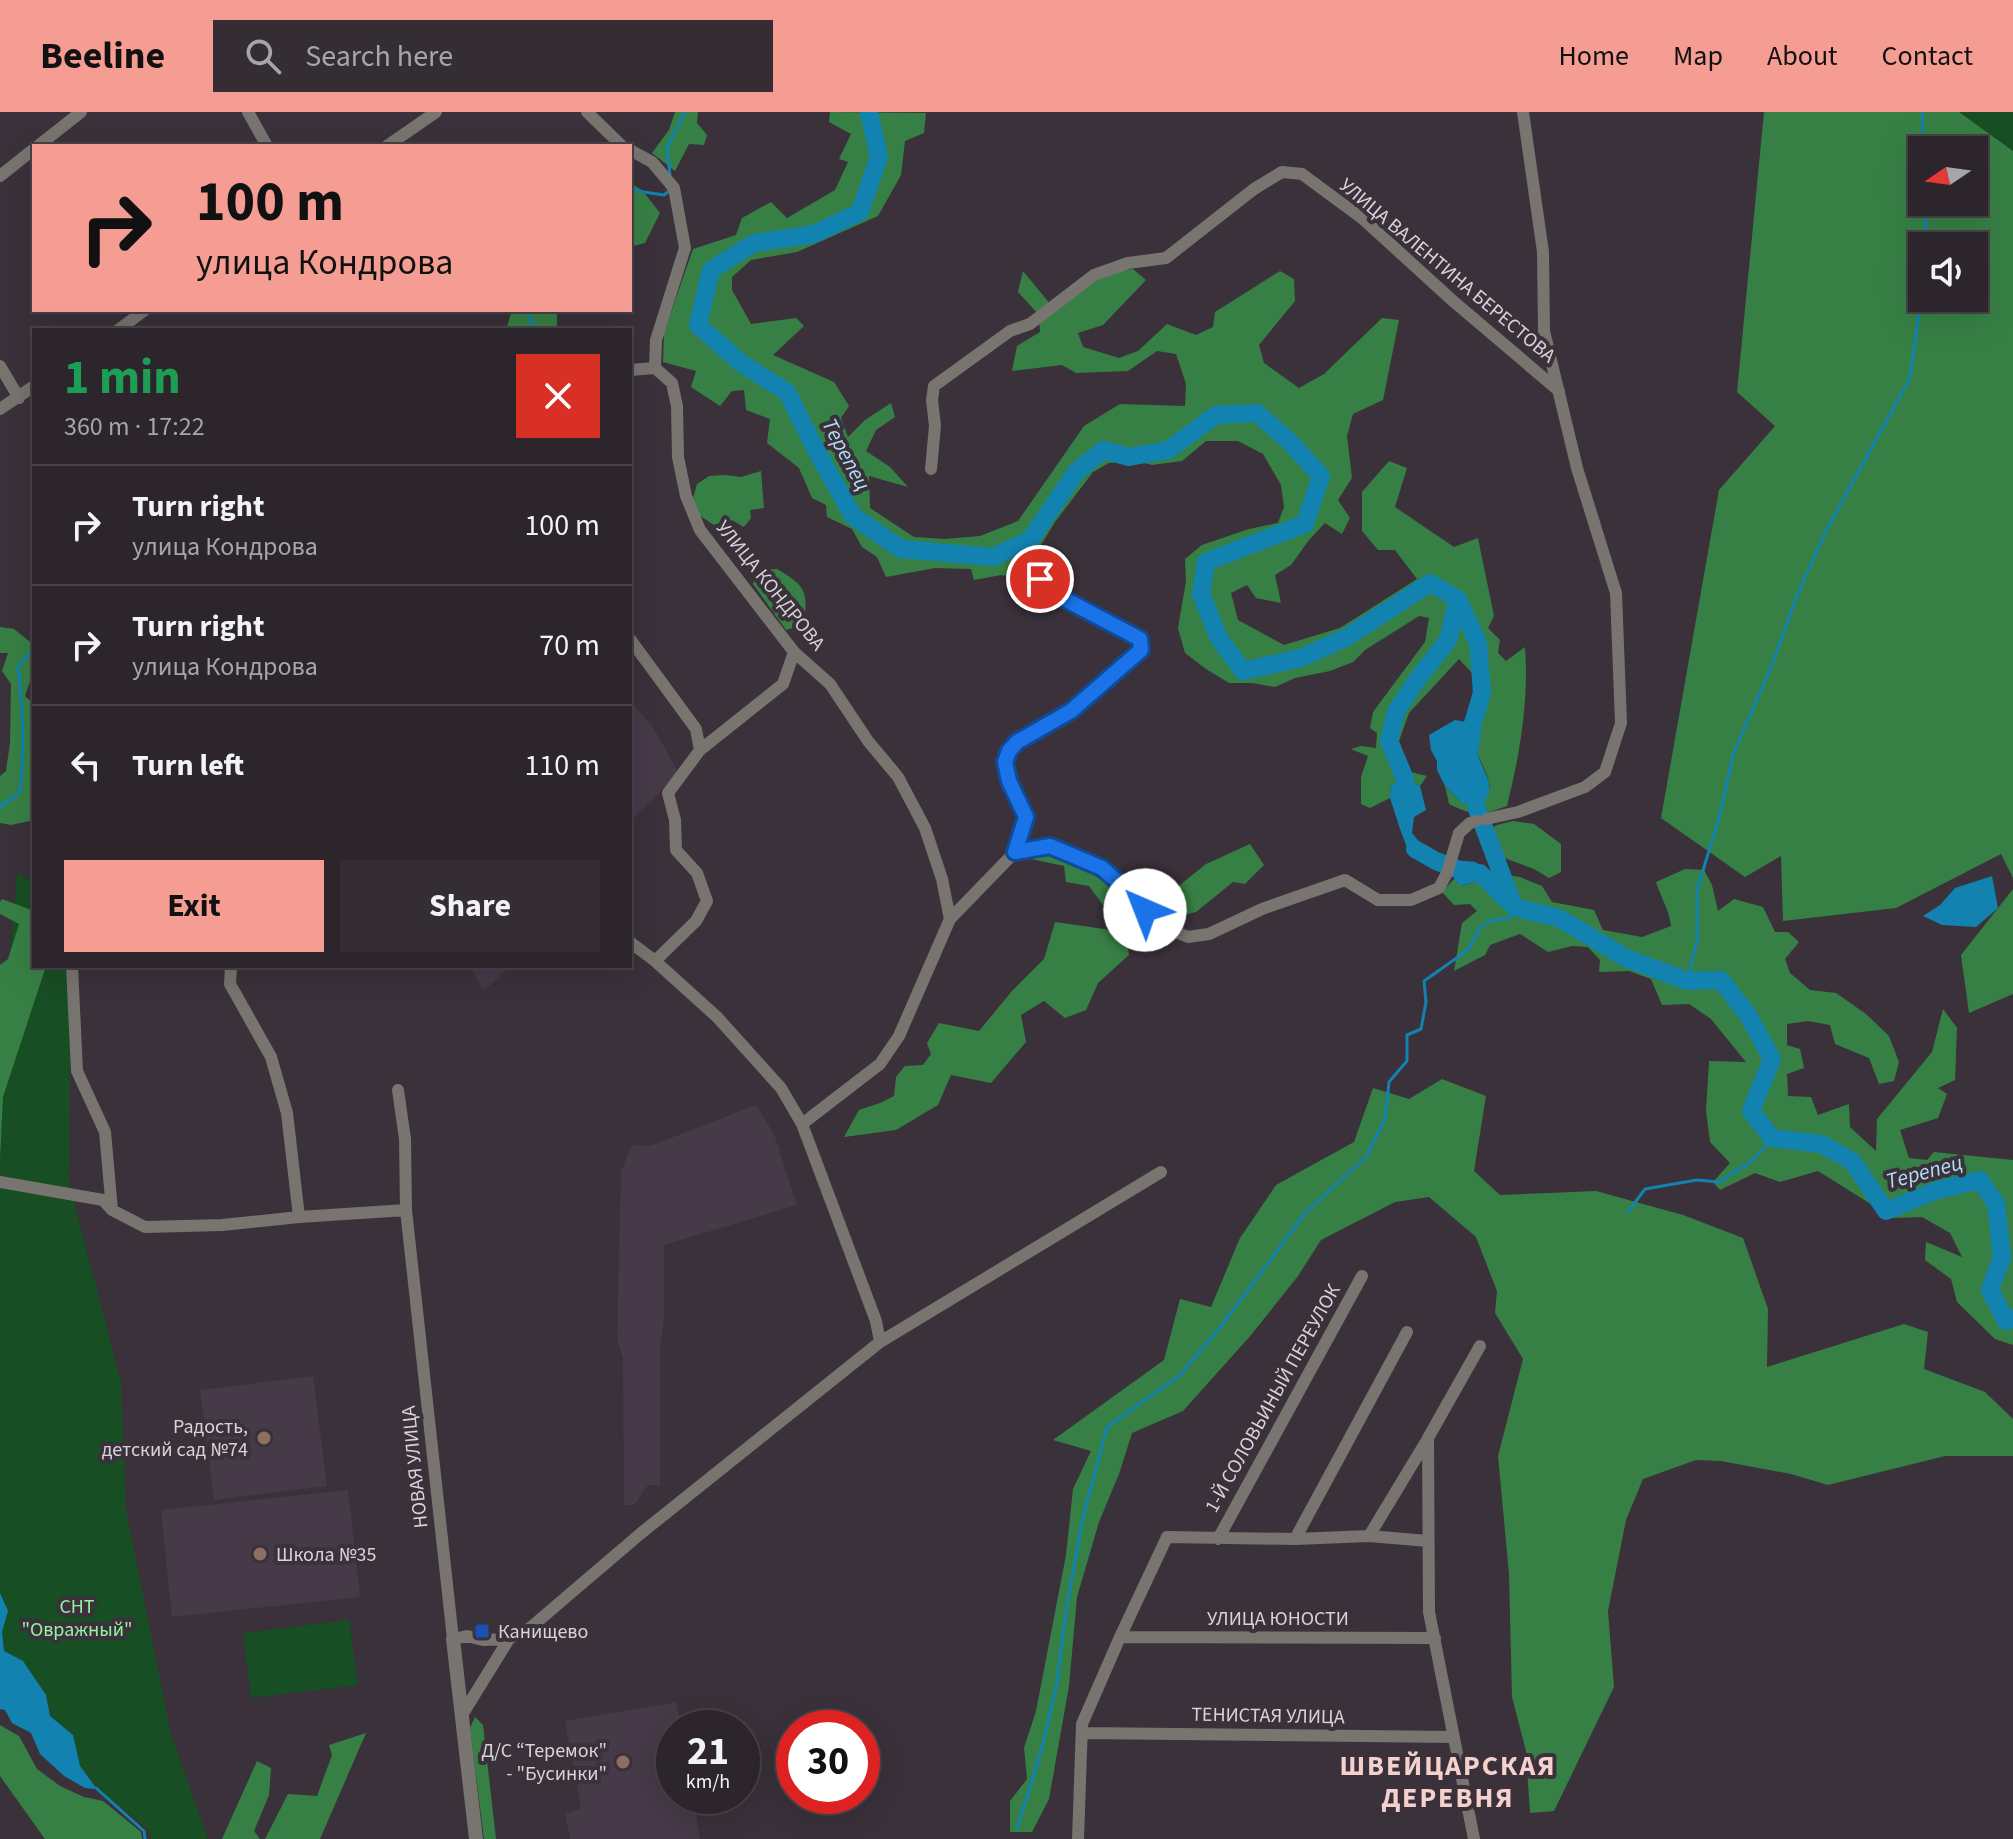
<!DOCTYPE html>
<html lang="en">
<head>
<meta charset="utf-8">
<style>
	body { margin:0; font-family:"Source Sans 3",sans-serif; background:#342d34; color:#f1f3f6; height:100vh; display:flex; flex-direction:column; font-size:30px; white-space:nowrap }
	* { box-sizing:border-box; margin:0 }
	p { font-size:26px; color:#a6a5a9 }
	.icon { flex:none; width:44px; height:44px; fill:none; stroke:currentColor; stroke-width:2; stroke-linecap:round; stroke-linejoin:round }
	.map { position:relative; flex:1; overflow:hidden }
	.panel { position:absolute; left:32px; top:216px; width:600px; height:640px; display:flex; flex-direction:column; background:#2c252c; border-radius:0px; box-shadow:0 8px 32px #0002,0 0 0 2px #484248 }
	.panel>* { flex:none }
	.hud { position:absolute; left:32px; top:32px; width:600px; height:168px; border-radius:0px; box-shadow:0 8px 32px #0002,0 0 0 2px #484248; background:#f59c93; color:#111; overflow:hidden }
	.needle { width:52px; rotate:257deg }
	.tools { position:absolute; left:1908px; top:24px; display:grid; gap:16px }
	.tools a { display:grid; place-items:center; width:80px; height:80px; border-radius:0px; background:#2c252c; box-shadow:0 8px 32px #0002,0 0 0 2px #484248; font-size:40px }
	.speed { position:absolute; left:656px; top:1598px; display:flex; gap:16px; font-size:40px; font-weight:700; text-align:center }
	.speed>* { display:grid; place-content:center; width:104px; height:104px; border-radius:50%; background:#2c252c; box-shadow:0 8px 32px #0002,0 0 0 2px #484248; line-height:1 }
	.speed small { font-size:20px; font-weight:400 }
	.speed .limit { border:12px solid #d22; background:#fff; color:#111 }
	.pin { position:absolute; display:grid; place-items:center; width:68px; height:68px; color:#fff; margin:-34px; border:4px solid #fff; border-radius:50%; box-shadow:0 2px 8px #0007 }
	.me { position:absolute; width:88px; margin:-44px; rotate:316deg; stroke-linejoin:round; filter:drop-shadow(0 0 6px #0008) }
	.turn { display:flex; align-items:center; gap:28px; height:168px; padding:0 32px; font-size:36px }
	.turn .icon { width:104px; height:104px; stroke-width:2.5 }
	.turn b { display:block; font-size:56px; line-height:68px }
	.round { display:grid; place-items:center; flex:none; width:84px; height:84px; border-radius:0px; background:#342d34 }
	.summary { display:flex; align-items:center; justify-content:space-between; height:136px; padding:0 32px }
	h1 { font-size:48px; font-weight:700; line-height:60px; color:#1e9e55 }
	.cta { display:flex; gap:16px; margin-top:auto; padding:16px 32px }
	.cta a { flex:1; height:92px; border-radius:0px; background:#f59c93; color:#111; font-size:32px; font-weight:700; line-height:92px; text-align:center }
	.cta a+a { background:#342d34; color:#f1f3f6 }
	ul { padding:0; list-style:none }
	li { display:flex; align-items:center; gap:24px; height:120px; padding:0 32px; border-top:2px solid #484248 }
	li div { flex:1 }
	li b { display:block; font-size:30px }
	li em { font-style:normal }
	header { display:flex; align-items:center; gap:48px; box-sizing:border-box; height:112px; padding:0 40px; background:#f59c93; color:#111 }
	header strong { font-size:38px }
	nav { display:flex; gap:44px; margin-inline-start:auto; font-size:28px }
	.search { width:560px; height:72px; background:#342d34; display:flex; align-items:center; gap:20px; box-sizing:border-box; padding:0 28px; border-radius:0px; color:#a6a5a9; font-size:30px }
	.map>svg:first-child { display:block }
	.built { fill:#463948 }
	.green { fill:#184e24 }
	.forest { fill:#378045; fill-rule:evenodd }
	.water { fill:#1282b1 }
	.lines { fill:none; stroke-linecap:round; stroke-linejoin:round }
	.stream { stroke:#1282b1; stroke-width:3 }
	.river { stroke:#1282b1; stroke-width:18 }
	.minor { stroke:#78746f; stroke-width:12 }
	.tertiary { stroke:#78746f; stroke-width:14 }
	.route-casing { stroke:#114b97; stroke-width:20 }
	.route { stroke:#1a73e8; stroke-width:14 }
	.education-dot { fill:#8d6e63; stroke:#3a313b; stroke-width:3 }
	.transit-dot { fill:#1a4fb4; stroke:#3a313b; stroke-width:3 }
	.labels { text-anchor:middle; stroke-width:8; stroke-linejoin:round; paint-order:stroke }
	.street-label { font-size:20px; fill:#d8d3d9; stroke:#3a313b }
	.poi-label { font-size:20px; fill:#d8d3d9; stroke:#3a313b; text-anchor:end }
	.park-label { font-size:20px; fill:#92f2a0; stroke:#3a313b }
	.water-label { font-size:22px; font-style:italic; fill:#b2def8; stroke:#3a313b }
	.district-label { font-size:28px; font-weight:bold; letter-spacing:2px; fill:#f4d1cd; stroke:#3a313b }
</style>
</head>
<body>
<header>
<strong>Beeline</strong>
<div class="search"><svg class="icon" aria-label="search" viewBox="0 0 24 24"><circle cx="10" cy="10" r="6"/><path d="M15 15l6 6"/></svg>Search here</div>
<nav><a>Home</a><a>Map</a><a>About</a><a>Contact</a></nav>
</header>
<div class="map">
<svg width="2013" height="1727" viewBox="0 0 2013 1727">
	<rect width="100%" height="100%" fill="#3a313b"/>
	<path class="built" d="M630 588 654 617 679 661 630 710Z
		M469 854H511L491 873 483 877Z
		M756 993 774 1022 797 1093 664 1133V1205L660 1237V1373H648L634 1393H624L623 1246 617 1227 621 1059 632 1033 650 1034Z
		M313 1264 327 1374 214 1388 200 1278Z
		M348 1378 360 1485 172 1505 161 1398Z
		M676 1590 681 1616H674V1684H693L700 1727H570L565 1702 581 1696 565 1609Z"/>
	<path class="green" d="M1959 0H2013V39Z
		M17 761 34 770V854H69L71 895 69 1070 121 1271 126 1398 171 1622 208 1727H150L149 1718 97 1677 80 1654 69 1620 50 1604 46 1583 23 1550 4 1539 2 1520 8 1499 0 1481V956Z
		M349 1508 358 1573 251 1586 243 1521Z"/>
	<path class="forest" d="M675 0H698L697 11 707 23 704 33 689 32 675 59 652 41 669 18Z
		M830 0 926 1 924 21 905 29 901 63 878 104 797 140 751 148 732 165V178L751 212 796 206 804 214 773 243 834 270 849 294 841 306 848 325 865 308 891 291 895 305 876 318 866 339 890 355 908 375 869 364 870 396 914 425 945 427 980 424 1018 409 1084 314 1120 292 1185 294 1186 272 1176 242 1157 239 1128 259 1076 261 1062 253 1012 259 1017 234 1040 220 1039 203 1018 180 1023 159 1051 193 1110 160 1133 157 1146 168 1103 213 1078 221 1083 235 1119 246 1138 239 1167 212 1196 223 1213 215 1215 200 1280 159 1294 167 1295 189 1259 233 1264 251 1299 276 1324 262 1382 206 1399 208 1383 288 1353 302 1347 324 1352 366 1338 388 1350 406 1342 422 1325 411 1309 428 1291 453 1275 463 1281 491 1256 486 1247 473 1231 481 1238 508 1284 533 1340 516 1417 467 1395 438H1378L1362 419V380L1389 349 1407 356 1395 395 1454 435 1478 426 1494 504 1488 516 1500 528 1498 541 1506 549 1525 535C1529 589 1520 641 1507 694 1479 704 1476 705 1449 692L1445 674 1459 688 1490 676 1487 663 1477 641 1479 623 1469 602 1474 573 1473 562 1459 547 1409 601 1399 629 1411 660 1427 664 1420 674 1405 667 1391 673 1390 686 1370 696 1361 692V665L1368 644 1351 637 1361 634 1376 636 1377 621 1370 616 1373 600 1425 530 1429 506 1419 504 1365 538 1353 550 1330 559 1295 566 1275 575 1252 571H1229L1206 557 1185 541 1178 516 1186 469 1185 447 1202 433 1249 417 1278 411 1284 395 1281 373 1263 342 1238 329H1206L1182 349 1152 353 1136 349 1109 351 1093 360 1055 410 1039 436 1045 450 1023 467 1001 463 974 468 971 457 935 456 886 465 877 445 862 435 852 417 827 405 826 393 812 386 799 356 767 331 770 307 746 298 744 278 732 279 720 294 691 275 696 259 663 250 664 221 693 137 736 123 742 106 771 90 787 106 835 78 848 50 839 47 851 22 829 10Z
		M1764 0H1959L2013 39V766L2001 742 1896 796 1783 809 1781 744 1745 765 1661 706 1719 378 1775 314 1737 280ZM1922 38H1974V90H1922ZM1922 134H1974V186H1922Z
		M630 71 642 78 660 101 645 131 630 135Z
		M512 198H557V217L506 218Z
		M761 359 764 396 750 398 751 406 744 415 732 408 717 415 699 403 693 386 697 372 709 364 725 363 741 365Z
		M777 457C806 474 809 480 803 513L786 518 753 472 756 458Z
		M0 515 14 517 34 533V558L25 584 34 592V708L11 713 0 711V664L6 659 10 631 11 572 2 559 8 541H0Z
		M1513 709 1534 712 1561 732V760L1549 766 1534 757 1483 738 1480 723 1497 713Z
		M1250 732 1264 753 1245 772 1233 770 1196 800 1168 807 1146 780 1175 777 1206 752Z
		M1046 743 1076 752 1103 769 1130 795 1106 797 1089 774 1066 770 1064 754 1031 747Z
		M1685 757 1704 758 1712 773 1718 799 1734 787 1763 795 1775 820H1788L1799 830 1785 847 1790 861 1810 878 1836 881 1866 902 1889 924 1899 950 1894 969 1879 972 1869 946 1835 932 1830 913 1808 909 1787 912V933L1800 937 1804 956 1787 962 1788 984 1811 985 1818 1003 1849 992 1850 1015 1876 1039 1877 1007 1932 940 1943 897 1957 916 1955 968 1938 976 1947 982 1938 1006 1900 1018 1909 1046 1927 1048 1934 1040 2013 1048V1233L1995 1227 1957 1190 1951 1167 1925 1148 1926 1130 1962 1145 1950 1121 1922 1105 1893 1106 1818 1059 1780 1070 1755 1061 1720 1078 1713 1070 1730 1051 1710 1030 1706 999 1709 949 1746 950 1711 907 1689 892 1662 893 1651 867 1629 859 1599 860 1600 848 1588 835 1572 834 1548 840 1520 822 1490 833 1485 843 1454 859 1462 811 1477 799 1470 792 1454 793 1442 780 1454 767 1462 774 1476 770 1491 761 1520 765 1542 774 1552 790 1594 798 1603 818 1642 825 1671 814C1669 797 1661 786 1656 770Z
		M2013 777V882L1969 901 1961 843Z
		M2 787 34 799V854H46L3 985 0 1046V853L8 847 19 812 0 802V790Z
		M1055 810 1125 820 1129 843 1098 871 1086 898 1065 906 1044 889 1021 903 1026 930 991 971 951 963 938 993 896 1018 844 1025 859 998 880 991 894 984 896 965 905 954 923 953 931 942 927 931 939 911 979 919 1012 879 1044 847Z
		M1442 967 1486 984 1474 1059 1500 1083 1596 1079 1683 1103 1743 1126 1768 1197 1767 1255 1904 1212 1928 1220 1924 1257 1985 1280 2013 1307V1344H1945L1828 1373 1791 1362 1721 1349 1696 1348 1643 1367 1626 1408 1608 1499 1614 1575 1554 1699 1530 1701 1526 1639 1512 1585 1509 1462 1498 1344 1523 1247 1495 1201 1497 1179 1476 1125 1429 1085 1395 1090 1321 1128 1298 1164 1251 1223 1183 1299 1132 1321 1119 1362 1099 1410 1077 1485 1069 1574 1049 1687 1032 1720H1010V1689L1027 1667 1024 1636 1036 1599 1066 1443 1073 1377 1091 1339 1053 1328 1164 1248 1180 1187 1211 1195 1240 1126 1276 1073 1354 1030 1373 976 1409 987Z
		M475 1605 483 1613 496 1727H484L470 1616Z
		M0 1613 19 1624 37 1657 60 1674 84 1685 103 1689 141 1720 142 1727H45L0 1664Z
		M366 1621 320 1727H265L288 1682 317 1684 332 1643 329 1633Z
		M257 1649 271 1656 269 1683 254 1719 260 1727H222Z"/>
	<path class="water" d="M1455 608 1473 611C1475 615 1478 619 1479 623 1481 629 1476 636 1478 643 1485 666 1500 675 1477 697L1461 690 1445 674 1437 658V649L1431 638 1429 623Z
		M1405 667 1420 674 1426 698 1414 705 1412 721C1419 731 1430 738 1436 749L1421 751 1408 738 1400 717 1390 686 1391 673Z
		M1466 749 1476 750 1480 761 1476 770 1461 774 1454 767 1458 751Z
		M1992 764 1998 796 1976 815 1942 813 1923 804 1940 793 1955 776Z
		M0 1481 8 1499 2 1520 4 1539 23 1549 46 1583 50 1604 73 1623 80 1654 97 1677 85 1676 64 1664 40 1642 31 1621 12 1611 5 1598 0 1597Z"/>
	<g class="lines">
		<path class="stream" d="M1922 0 1924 38
			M670 63 667 36 685 0
			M630 78 664 83 669 79
			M1925 90V134
			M526 198 532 211 529 218
			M0 695 20 680C25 635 23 599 18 554L34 537
			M1687 869 1697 829V778L1719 706 1734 640 1770 558 1798 481 1826 419 1910 266 1922 178
			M1628 1100 1645 1077 1697 1068 1719 1070 1752 1049 1772 1026
			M96 1676 144 1719 145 1727
			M1017 1716 1041 1640 1056 1576 1067 1493 1083 1405 1107 1315 1180 1263 1222 1213 1305 1101 1366 1045 1385 1007 1389 970 1407 949V923L1421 917 1426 890 1424 869 1468 838 1480 815 1490 809 1510 806 1514 795"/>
		<path class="river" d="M869 0 879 45 860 100 814 122 754 131 711 158 698 213 741 251 787 280 816 338 853 404 901 437 993 445 1030 428 1076 360 1103 338 1129 345 1168 338 1216 303 1257 301 1291 331 1321 364 1305 412 1206 450 1201 482 1219 526 1243 559 1301 546 1347 525 1430 471 1458 487 1478 531 1482 581 1473 611 1470 635
			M1473 676 1477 697 1514 795 1559 806 1626 846 1687 869 1721 868 1748 903 1772 947 1751 999 1772 1026 1821 1032 1852 1049 1886 1099 1937 1078 1980 1068 1996 1092 2002 1145 1990 1178 2006 1209 2013 1207
			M1405 690V667L1389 629 1396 600 1414 572 1448 528 1458 487
			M1415 737 1436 749 1457 757 1480 761 1509 790"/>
		<path class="minor" d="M248 0 267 34
			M587 0 622 34
			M38 34 81 0
			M387 34 436 0
			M630 38 652 50 674 76 685 136 656 228 655 256
			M0 64 34 37
			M118 218 145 198
			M0 254 19 286
			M655 256 672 271 677 294 678 345 686 384 700 418 794 540 830 572 868 629 898 665 925 716 942 767 950 807
			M630 258 655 256
			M0 297 34 274
			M931 357 935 314 932 288 934 274 1010 219 1030 212 1094 163 1128 151 1166 146 1254 77 1282 60 1302 62 1363 107 1453 189 1559 279
			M630 527 696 617 700 638
			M1486 707 1518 700 1585 675 1605 660 1621 611 1616 481 1577 356 1544 219 1543 140 1523 0
			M1015 740 1026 705 1009 669 1005 650 1009 639 1017 630 1071 599 1141 538 1140 527 1053 481 1040 467 1034 449
			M655 849 696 809 707 789 697 761 676 738 675 708 668 681 700 638 783 572 794 540
			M72 854 77 959 105 1020 112 1098
			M231 854 230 872 271 945 287 1001 299 1105
			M398 978 405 1027 406 1098 453 1527 467 1524 483 1528 509 1527
			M802 1012 880 952 899 924 950 807 1015 740 1050 734 1102 756 1135 785 1156 812 1188 825 1209 822 1262 797 1345 768 1378 788H1411L1439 776 1447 761 1459 721 1470 711 1476 709
			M0 1070 103 1088 112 1098 145 1115 222 1113 299 1105 406 1098
			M880 1230 1161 1060
			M1369 1424 1427 1328
			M1218 1427 1362 1164
			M1295 1427 1407 1220
			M1120 1525 1435 1526
			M462 1603 509 1527 530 1516 640 1422 880 1230 876 1209 802 1012 781 976 717 905 655 849 630 830
			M1082 1621 1454 1625
			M1078 1727 1082 1612 1120 1525 1167 1425 1295 1427 1369 1424 1428 1429
			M1474 1727 1429 1500 1428 1326 1480 1234"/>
		<path class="tertiary" d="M453 1527 476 1727"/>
	</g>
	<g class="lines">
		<g class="route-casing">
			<path id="route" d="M1040 467 1053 481 1140 527 1141 538 1071 599 1017 630 1009 639 1005 650 1009 669 1026 705 1015 740 1050 734 1102 756 1135 785 1145 798"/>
		</g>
		<use href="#route" class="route"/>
	</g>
	<g class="education-dot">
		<circle cx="264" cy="1326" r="8"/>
		<circle cx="260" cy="1442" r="8"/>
		<circle cx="623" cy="1650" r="8"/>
	</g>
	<rect class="transit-dot" x="474" y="1511" width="16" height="16" rx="4"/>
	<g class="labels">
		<g class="street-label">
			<text transform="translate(1448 158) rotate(40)" y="7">УЛИЦА ВАЛЕНТИНА БЕРЕСТОВА</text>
			<text transform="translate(771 473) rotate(51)" y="7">УЛИЦА КОНДРОВА</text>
			<text transform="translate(1272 1286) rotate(-61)" y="7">1-Й СОЛОВЬИНЫЙ ПЕРЕУЛОК</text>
			<text transform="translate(414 1355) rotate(-96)" y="7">НОВАЯ УЛИЦА</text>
			<text x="1278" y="1513">УЛИЦА ЮНОСТИ</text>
			<text transform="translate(1268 1603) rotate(1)" y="7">ТЕНИСТАЯ УЛИЦА</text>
		</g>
		<g class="poi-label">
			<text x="248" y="1321">Радость,<tspan x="248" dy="23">детский сад №74</tspan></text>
			<text x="276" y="1449" text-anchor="start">Школа №35</text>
			<text x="498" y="1526" text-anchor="start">Канищево</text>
			<text x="607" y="1645">Д/С “Теремок"<tspan x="607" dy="23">- "Бусинки"</tspan></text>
		</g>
		<g class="park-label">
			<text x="77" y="1501">СНТ<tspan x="77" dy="23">"Овражный"</tspan></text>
		</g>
		<g class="water-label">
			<text transform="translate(847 342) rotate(62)" y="8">Терепец</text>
			<text transform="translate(1924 1059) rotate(-15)" y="8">Терепец</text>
		</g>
		<g class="district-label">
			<text x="1448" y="1663">ШВЕЙЦАРСКАЯ<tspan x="1448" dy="32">ДЕРЕВНЯ</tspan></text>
		</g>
	</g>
</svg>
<div class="tools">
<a><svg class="needle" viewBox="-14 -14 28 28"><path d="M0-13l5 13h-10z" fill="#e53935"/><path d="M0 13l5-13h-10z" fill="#a6a5a9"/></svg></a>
<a><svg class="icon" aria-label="sound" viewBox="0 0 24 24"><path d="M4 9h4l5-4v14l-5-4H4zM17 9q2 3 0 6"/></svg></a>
</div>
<div class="speed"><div>21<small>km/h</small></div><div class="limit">30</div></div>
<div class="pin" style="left:1040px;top:467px;background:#d93025"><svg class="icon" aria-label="arrive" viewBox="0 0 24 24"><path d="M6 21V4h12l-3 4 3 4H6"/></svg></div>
<svg class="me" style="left:1145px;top:798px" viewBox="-20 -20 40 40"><circle r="19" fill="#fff"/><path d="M0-13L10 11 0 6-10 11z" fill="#1a73e8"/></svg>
<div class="hud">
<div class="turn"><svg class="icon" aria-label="right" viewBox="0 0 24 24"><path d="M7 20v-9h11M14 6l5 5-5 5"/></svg><div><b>100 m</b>улица Кондрова</div></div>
</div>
<section class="panel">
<div class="summary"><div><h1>1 min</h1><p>360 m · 17:22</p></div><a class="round" style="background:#d93025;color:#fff"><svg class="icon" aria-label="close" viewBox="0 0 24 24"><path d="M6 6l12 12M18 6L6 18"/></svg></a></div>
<ul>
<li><svg class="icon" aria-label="right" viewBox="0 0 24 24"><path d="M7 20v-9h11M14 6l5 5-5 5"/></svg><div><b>Turn right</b><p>улица Кондрова</p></div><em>100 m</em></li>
<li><svg class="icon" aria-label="right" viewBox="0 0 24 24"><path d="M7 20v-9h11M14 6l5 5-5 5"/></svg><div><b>Turn right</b><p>улица Кондрова</p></div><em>70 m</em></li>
<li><svg class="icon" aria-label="left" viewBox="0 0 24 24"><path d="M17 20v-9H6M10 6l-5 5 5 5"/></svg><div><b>Turn left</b></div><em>110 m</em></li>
</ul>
<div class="cta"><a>Exit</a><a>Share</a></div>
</section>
</div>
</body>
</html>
